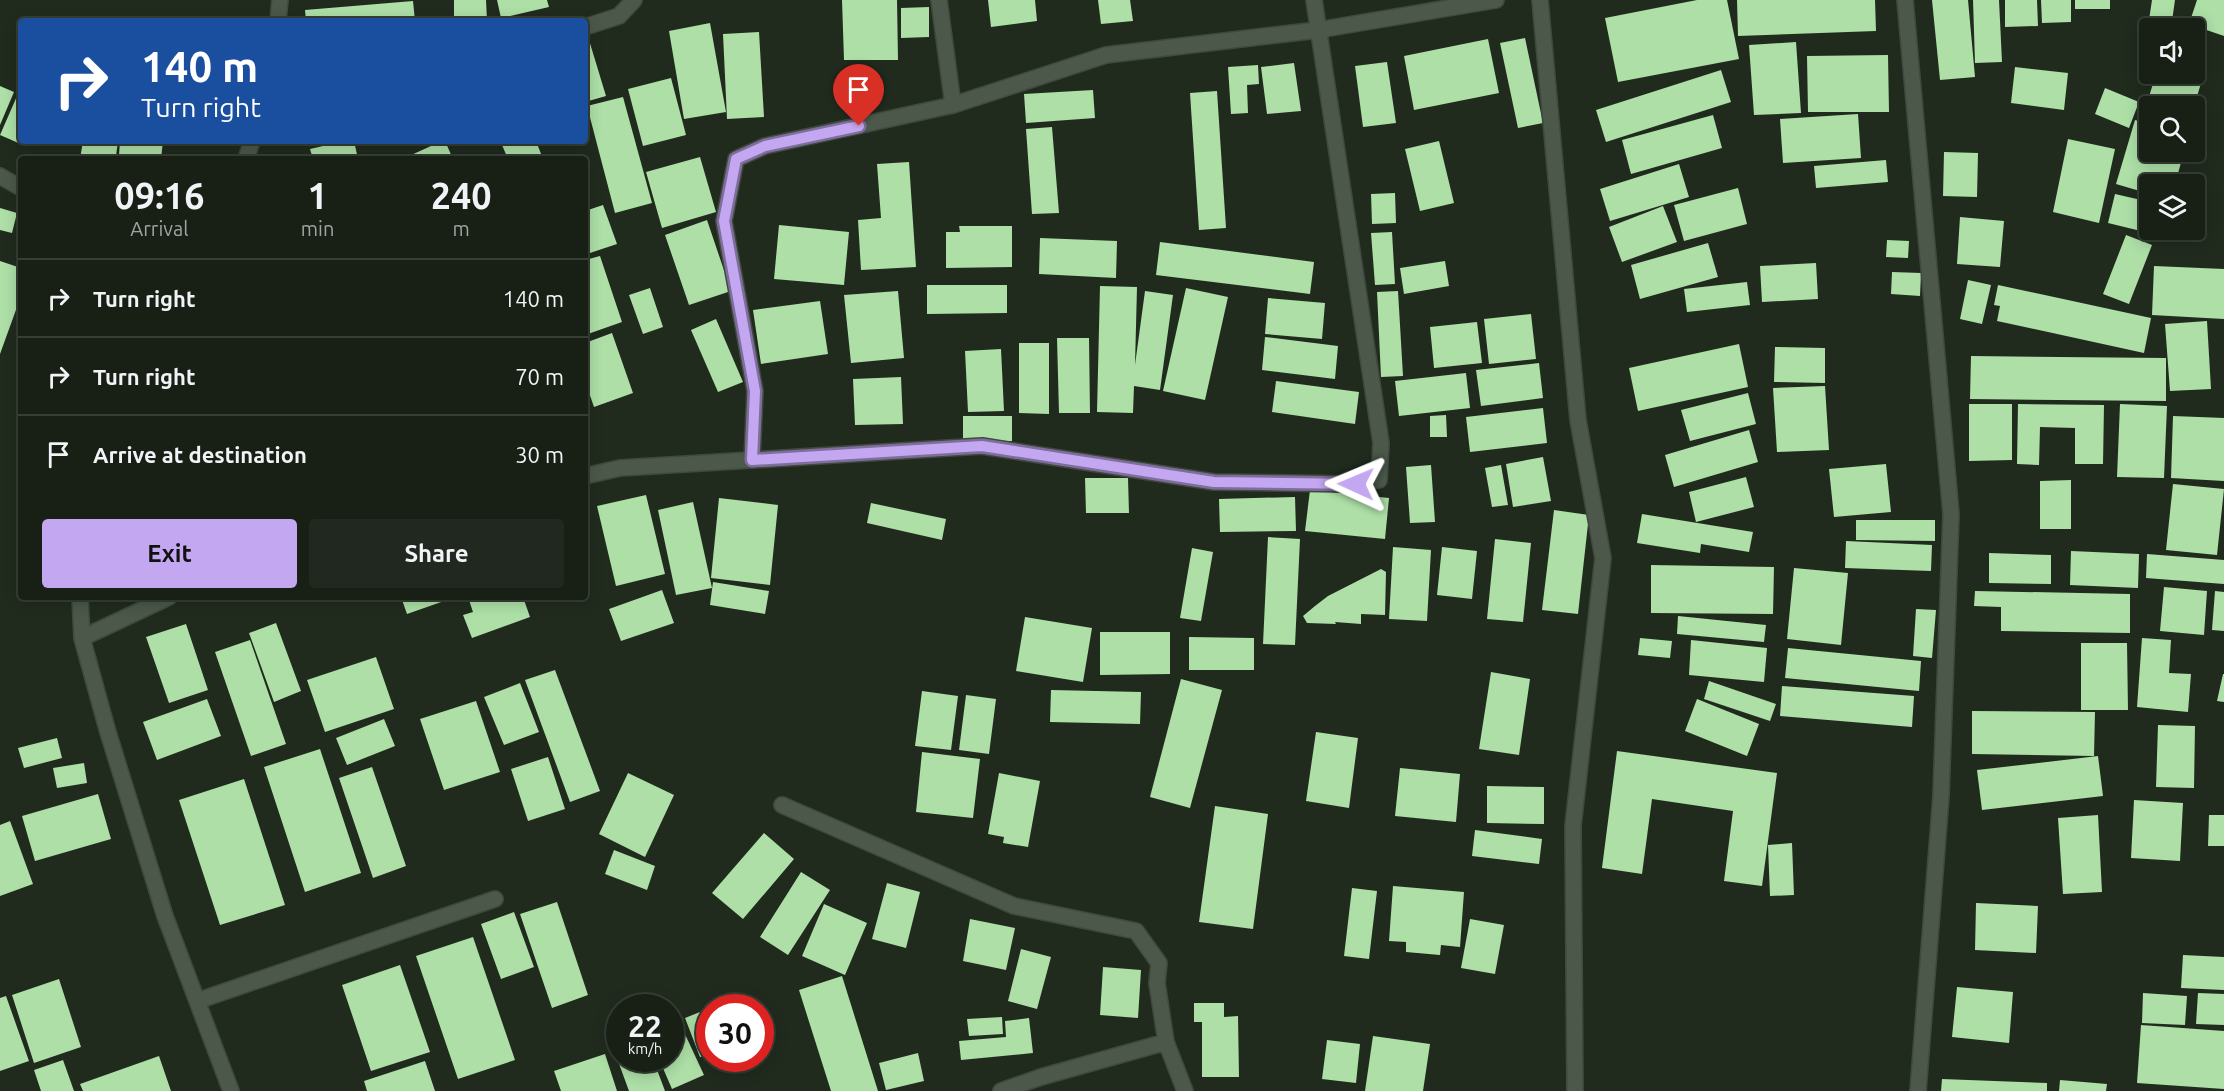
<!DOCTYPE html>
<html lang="en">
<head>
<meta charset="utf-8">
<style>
	body { margin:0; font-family:Ubuntu,sans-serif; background:#21281f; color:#f1f3f6; height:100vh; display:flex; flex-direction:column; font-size:22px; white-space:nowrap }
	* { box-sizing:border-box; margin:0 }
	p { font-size:20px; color:#9fa3a1 }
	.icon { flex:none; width:33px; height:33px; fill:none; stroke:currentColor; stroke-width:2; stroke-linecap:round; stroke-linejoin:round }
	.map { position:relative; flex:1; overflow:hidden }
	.side { position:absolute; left:18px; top:156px; width:570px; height:444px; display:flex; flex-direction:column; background:#182016; border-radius:6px; box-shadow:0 3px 15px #0003,0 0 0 2px #363e35 }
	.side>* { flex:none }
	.banner { position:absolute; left:18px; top:18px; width:570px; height:126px; border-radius:6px; box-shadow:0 3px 15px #0003,0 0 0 2px #363e35; background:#1a4fa0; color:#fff; overflow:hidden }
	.fabs { position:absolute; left:2139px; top:18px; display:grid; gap:12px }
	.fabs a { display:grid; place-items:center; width:66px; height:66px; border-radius:6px; background:#182016; box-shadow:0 3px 15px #0003,0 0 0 2px #363e35; font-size:30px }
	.speed { position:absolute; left:606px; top:994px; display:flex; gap:12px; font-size:30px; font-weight:700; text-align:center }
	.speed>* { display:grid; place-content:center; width:78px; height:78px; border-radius:50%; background:#182016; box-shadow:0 3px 15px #0003,0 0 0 2px #363e35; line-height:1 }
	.speed small { font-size:15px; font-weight:400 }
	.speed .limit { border:9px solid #d22; background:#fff; color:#111 }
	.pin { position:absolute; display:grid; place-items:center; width:51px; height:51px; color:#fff; margin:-62px -26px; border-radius:50% 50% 50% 0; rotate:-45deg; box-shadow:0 0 6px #0007 }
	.pin .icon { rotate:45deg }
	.me { position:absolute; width:66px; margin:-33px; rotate:271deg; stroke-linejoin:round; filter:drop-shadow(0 0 4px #0008) }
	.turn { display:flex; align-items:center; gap:21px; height:126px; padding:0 24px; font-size:27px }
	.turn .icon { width:78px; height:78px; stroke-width:2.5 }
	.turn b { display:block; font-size:42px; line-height:51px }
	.eta { display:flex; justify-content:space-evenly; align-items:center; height:102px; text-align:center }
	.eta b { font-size:36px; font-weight:700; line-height:42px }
	.action { display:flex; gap:12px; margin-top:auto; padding:12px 24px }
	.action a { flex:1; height:69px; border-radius:6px; background:#c4a7f1; color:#111; font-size:24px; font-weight:700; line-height:69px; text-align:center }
	.action a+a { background:#21281f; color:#f1f3f6 }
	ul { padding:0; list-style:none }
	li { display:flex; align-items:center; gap:18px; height:78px; padding:0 24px; border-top:2px solid #363e35 }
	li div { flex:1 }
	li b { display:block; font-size:22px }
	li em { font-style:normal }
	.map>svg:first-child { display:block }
	.building { fill:#addfa7 }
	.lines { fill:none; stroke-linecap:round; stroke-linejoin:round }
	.minor-casing { stroke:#3f493e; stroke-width:18 }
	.minor { stroke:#4b584a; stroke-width:15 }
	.route-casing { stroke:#7f6d9d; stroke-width:15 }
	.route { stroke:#c4a7f1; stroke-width:10 }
</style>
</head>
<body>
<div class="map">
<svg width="2224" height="1091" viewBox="0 0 2224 1091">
	<rect width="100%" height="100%" fill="#202b1e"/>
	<path class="building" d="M454 0H486L487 21H454Z
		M497 0H547L549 7 501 18Z
		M842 0H897L898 60H844Z
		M988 0H1035L1037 21 991 27Z
		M1098 0H1130L1133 21 1101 24Z
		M1697 0H1727L1739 59 1618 82 1605 18Z
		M1737 0H1875L1876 31 1738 36Z
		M1932 0H1968L1975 77 1940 80Z
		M1973 0H1999L2002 62 1975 63Z
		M2005 0H2037L2038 26 2005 27Z
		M2041 0H2071V22L2042 23Z
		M2075 0H2110V9H2075Z
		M2152 0H2175L2171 28H2150V34L2147 33Z
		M2197 0H2224V36L2189 24Z
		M413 1 415 21H306L305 10Z
		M929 7V37L901 38V8Z
		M710 23 726 112 684 119 669 31Z
		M759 32 764 117 727 119 723 34Z
		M1525 38 1543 123 1518 128 1500 43Z
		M1488 39 1499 93 1414 110 1404 56Z
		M589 40 606 96 585 102V41Z
		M1796 42 1801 113 1754 115 1749 45Z
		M1888 55 1889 112H1808L1807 56Z
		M1387 62 1396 123 1363 127 1355 66Z
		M1294 63 1301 111 1267 114 1261 67Z
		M2194 63 2206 67 2194 106H2150V118L2143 116 2156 74H2194Z
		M1258 65 1259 84 1247 85 1248 113 1231 114 1228 67Z
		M2015 67 2068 73 2064 110 2011 103Z
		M1721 70 1731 102 1606 142 1596 110Z
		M671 78 686 135 643 146 628 89Z
		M0 86 14 92 0 125Z
		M21 87V141H24L23 145 0 135Z
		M2105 88 2139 102 2129 128 2095 114Z
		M1093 90 1095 118 1026 123 1024 94Z
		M1217 91 1226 228 1199 230 1190 93Z
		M623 97 652 203 615 213 587 106Z
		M1858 114 1861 158 1783 163 1780 119Z
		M1713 115 1722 148 1631 174 1622 140Z
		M2135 120 2150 124V152H2184L2175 184H2150V194L2116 184Z
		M1052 127 1059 213 1032 214 1026 129Z
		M2068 139 2115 149 2099 223 2053 212Z
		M83 141H118L116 156 126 159H80Z
		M120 141H163L161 159 119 155Z
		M345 141H354L358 159H313L310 149Z
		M442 141H445L453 159H410L409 156Z
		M513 141H536L543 159H508L502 145Z
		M1439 141 1454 203 1420 211 1405 149Z
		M1944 152 1978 153 1977 197 1943 196Z
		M700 157 716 212 662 228 646 172Z
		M1886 160 1888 182 1816 188 1814 166Z
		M909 162 916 267 861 270 858 220 881 218 877 164Z
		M1679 164 1689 197 1610 221 1600 189Z
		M1738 188 1747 224 1684 241 1674 205Z
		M1395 193 1396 223 1372 224 1371 194Z
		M2115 194 2150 202V213L2145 232 2108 223Z
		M603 205 617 244 587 254 585 248V211Z
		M1663 206 1677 242 1622 262 1609 227Z
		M0 208 17 213 12 233 0 230Z
		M1960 217 2004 221 2000 267 1957 264Z
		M707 220 731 291 689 305 665 235Z
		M779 225 849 232 844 285 774 279Z
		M959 226H1012V267L946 268V232H960Z
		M1392 232 1395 284 1375 285 1371 233Z
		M2126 235 2152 245 2129 304 2103 294Z
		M1040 238 1117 241 1116 278 1039 274Z
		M1887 240 1909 241 1908 258 1886 257Z
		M1160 242 1314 262 1310 294 1156 275Z
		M1708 243 1718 277 1640 299 1631 265Z
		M600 256 622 322 585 335V260Z
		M0 261 21 268V296L0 354Z
		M1445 261 1449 286 1404 294 1400 268Z
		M1816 263 1818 299 1762 302 1760 266Z
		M2154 266 2224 269V319L2152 315Z
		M1892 272 1921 273 1920 296 1891 294Z
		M1968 280 1991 285 1982 324 1960 319Z
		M1747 282 1750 305 1687 312 1684 289Z
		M927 285H1007V313L927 314Z
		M1998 285 2151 318 2144 353 1997 321 2000 306 1994 305Z
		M1100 286 1137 287 1135 365 1145 291 1173 295 1160 390 1134 386 1133 413 1097 412Z
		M650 288 663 327 643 334 629 295Z
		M1186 288 1228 297 1205 400 1163 391Z
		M898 291 904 358 851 363 844 295Z
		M1398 291 1403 376 1381 377 1377 292Z
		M1268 298 1325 303 1322 339 1265 334Z
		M820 301 828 354 761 364 753 310Z
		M1531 314 1536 359 1489 364 1484 319Z
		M716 319 743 382 718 392 691 330Z
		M2207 321 2211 389 2170 391 2165 324Z
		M1477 322 1482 363 1434 368 1430 327Z
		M612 333 633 393 594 407 585 381V343Z
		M1265 337 1338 346 1335 379 1262 370Z
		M1057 338H1089L1090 413H1059Z
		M1019 343H1049V414L1019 413Z
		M1739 344 1748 387 1638 411 1629 368Z
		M1775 347 1825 348V383L1774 382Z
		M1001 349 1004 411 968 412 965 351Z
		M1971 356 2166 358V401L1970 399Z
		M1539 363 1543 398 1481 406 1476 370Z
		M1466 373 1470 408 1399 416 1395 381Z
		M901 377 903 424 855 425 853 379Z
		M1276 381 1359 392 1355 424 1272 412Z
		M1825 386 1829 450 1777 452 1773 388Z
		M1748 393 1756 424 1690 441 1681 410Z
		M1969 404H2012V460L1969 461Z
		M2018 404 2104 405 2103 464H2075V428L2040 427 2039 465 2017 464Z
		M2120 404 2167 406 2164 478 2117 477Z
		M1543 408 1547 443 1470 452 1466 417Z
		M1446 415 1447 437H1430V416Z
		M963 416H1012V441H963Z
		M2173 416 2224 418V481L2171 478Z
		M1749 430 1758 462 1674 487 1665 455Z
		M1543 457 1551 501 1513 507 1506 464Z
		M1886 464 1891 512 1834 517 1829 469Z
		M1431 465 1435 522 1410 523 1406 467Z
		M1501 465 1508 505 1492 507 1485 468Z
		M1746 477 1754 507 1696 522 1689 492Z
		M1085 478H1128L1129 513H1086Z
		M2071 480V529H2040V481Z
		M2173 484 2224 489 2217 555 2166 550Z
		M1310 490 1389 498 1385 539 1305 531Z
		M646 495 665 574 616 586 597 506Z
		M1295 497 1296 531 1220 532 1219 499Z
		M719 498 778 505 770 585 711 578Z
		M693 502 712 588 676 595 658 510Z
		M871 503 946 519 942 540 867 523Z
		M1554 510 1589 515 1578 614 1542 610Z
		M1642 514 1753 532 1749 552 1701 544 1700 553 1637 543Z
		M1856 520H1935V541L1856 540Z
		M1268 537 1300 539 1295 645 1263 644Z
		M1495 539 1531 543 1523 622 1487 619Z
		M1846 541 1932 545 1931 571 1845 568Z
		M1393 547 1431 550 1427 621 1389 619Z
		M1442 547 1477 551 1472 599 1437 595Z
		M1192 548 1213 552 1201 621 1180 618Z
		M2071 551 2139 554 2138 588 2070 585Z
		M1989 553 2051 555V584L1989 583Z
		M2147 554 2224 560V584L2146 578Z
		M1651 565 1774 567 1773 614 1651 613Z
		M1794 568 1848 573 1841 645 1787 639Z
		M1381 569 1386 572 1385 615 1361 614V624L1335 622 1336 624 1307 623 1303 616 1315 606 1328 596Z
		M713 582 769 591 765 614 710 605Z
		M2164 587 2207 591 2204 635 2160 631Z
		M662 590 674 623 621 641 609 609Z
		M1975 591 2130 594V633L2001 631V607L1974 606Z
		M2215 591 2224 592V631L2212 630Z
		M401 597H446L447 600 407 614Z
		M468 597H523L530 617 472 638 463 615 473 612Z
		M1916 609 1936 610 1932 658 1913 656Z
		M1678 616 1766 625 1764 642 1677 634Z
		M1025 617 1092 628 1083 682 1016 671Z
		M276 623 301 691 274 702 249 633Z
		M186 624 208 690 169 703 146 637Z
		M1100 632H1170V674L1100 675Z
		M1189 637 1254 638V670H1189Z
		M1640 638 1672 641 1670 658 1638 655Z
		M2142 638 2171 640 2169 673 2191 674 2188 712 2137 707Z
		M250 640 286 744 251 756 215 652Z
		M1691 640 1767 648 1764 682 1689 675Z
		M2081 643H2127L2128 710H2081Z
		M1788 648 1921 661 1919 691 1785 678Z
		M376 657 394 709 325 732 307 680Z
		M555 670 600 791 570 802 525 680Z
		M1491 672 1530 679 1519 755 1479 749Z
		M2223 674H2224V702L2217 701Z
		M1181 679 1222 690 1190 808 1150 797Z
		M1709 681 1776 704 1770 721 1704 699Z
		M520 683 539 732 504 745 484 697Z
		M1782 686 1914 696 1912 727 1780 716Z
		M1051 690 1141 692 1140 724 1050 722Z
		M922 691 958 696 951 750 915 746Z
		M966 695 996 699 989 754 959 750Z
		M207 699 221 736 157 760 143 722Z
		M1697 699 1759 724 1747 756 1685 731Z
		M476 701 500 772 444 790 420 719Z
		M1972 711 2095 712 2094 756 1972 754Z
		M384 719 395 746 347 765 336 738Z
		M2158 725 2195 726 2194 788 2156 787Z
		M1316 732 1358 738 1349 808 1306 801Z
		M57 738 62 758 24 768 18 748Z
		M320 749 361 873 305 892 264 767Z
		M1617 751 1777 773 1762 886 1724 881 1733 811 1652 799 1642 874 1602 868Z
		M922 752 980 759 973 818 916 812Z
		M2098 756 2103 796 1982 810 1977 770Z
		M548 757 565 809 528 821 511 769Z
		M84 763 87 783 57 788 53 768Z
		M372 767 406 866 373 878 339 778Z
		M1400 768 1460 774 1456 822 1395 816Z
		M628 773 674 795 645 857 599 834Z
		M999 773 1040 781 1028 847 1003 843 1004 837 988 834Z
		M244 779 285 905 220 925 179 800Z
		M1487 786 1544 787V824L1487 823Z
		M98 794 111 839 35 861 22 816Z
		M2134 800 2183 803 2180 861 2131 858Z
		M1215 806 1268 814 1253 929 1199 922Z
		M2098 815 2102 892 2063 894 2058 818Z
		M2209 815H2224V846H2208Z
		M10 821 33 884 0 896V825Z
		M1475 830 1542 839 1539 864 1472 856Z
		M764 833 794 859 743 919 712 893Z
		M1792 843 1794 895 1770 896 1768 845Z
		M614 850 655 866 647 890 605 874Z
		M801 872 830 890 788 955 760 937Z
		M887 883 920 892 906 948 872 939Z
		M1393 886 1464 892 1460 947 1441 945 1440 955 1406 952V942L1389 941Z
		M1352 888 1377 891 1369 959 1344 956Z
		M557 902 588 995 552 1008 520 914Z
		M1976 903 2038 906 2036 953 1975 950Z
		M824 904 867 923 845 975 802 956Z
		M514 912 534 967 501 979 481 924Z
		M970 919 1015 928 1006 970 963 961Z
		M1470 919 1504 925 1495 974 1461 968Z
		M473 937 515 1060 458 1079 416 956Z
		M1021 949 1051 957 1037 1009 1008 1001Z
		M2183 955 2224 957V990L2181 988Z
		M400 965 430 1052 371 1071 342 985Z
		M1103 967 1141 970 1138 1018 1100 1015Z
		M842 976 878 1091H831L799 990Z
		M59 979 81 1047 34 1063 12 995Z
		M1957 987 2013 992 2009 1043 1952 1037Z
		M2143 993 2187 996 2185 1025 2142 1023Z
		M2198 993 2224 994V1025L2196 1024Z
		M743 995 748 1008H711Z
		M6 996 29 1061 0 1071V998Z
		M1194 1003H1224V1017L1238 1016 1239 1077H1202V1022H1194Z
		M710 1008V1054L700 1057 685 1018Z
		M677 1017 704 1075 672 1089 659 1059H670V1020Z
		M1002 1017 1003 1034 969 1036 967 1019Z
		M1029 1018 1033 1053 961 1060 959 1041 1006 1037 1005 1021Z
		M2141 1025 2224 1031V1089L2137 1083Z
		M1373 1036 1430 1044 1423 1091H1365Z
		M1327 1040 1360 1044 1356 1083 1322 1079Z
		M918 1053 924 1081 886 1090 879 1063Z
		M605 1054 617 1091H561L554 1071Z
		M159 1056 171 1091H83L80 1084Z
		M624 1059H653L665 1091H629L618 1061Z
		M63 1060 74 1091H41L34 1070Z
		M425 1061 435 1091H367L364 1081Z
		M1942 1079 2047 1083V1091H1941Z
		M2060 1080 2107 1084 2106 1091H2059Z"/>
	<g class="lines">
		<g class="minor-casing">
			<path id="minor" d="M939 0 953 105
				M1540 0 1578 420 1603 558 1573 826 1575 1091
				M1905 0 1951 514 1941 796 1918 1091
				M278 21 280 0
				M585 27 619 16 634 0
				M246 159 252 141
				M0 176 21 188
				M752 460 755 391 724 221 736 159 765 146 953 105 1106 55 1318 30 1496 0
				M585 476 620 468 982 446 1214 482 1356 484 1379 480 1381 443 1314 0
				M80 597 82 638 107 729 165 916 231 1091
				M82 638 169 597
				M782 805 1014 906 1136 931 1159 963 1157 983 1166 1042 1185 1091
				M197 1001 495 899
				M1001 1091 1041 1077 1166 1042"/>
		</g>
		<use href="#minor" class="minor"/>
	</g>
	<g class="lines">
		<g class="route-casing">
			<path id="route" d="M859 126 765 146 736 159 724 221 755 391 752 460 982 446 1214 482 1356 484"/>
		</g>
		<use href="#route" class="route"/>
	</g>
</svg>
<div class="fabs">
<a><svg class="icon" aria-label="sound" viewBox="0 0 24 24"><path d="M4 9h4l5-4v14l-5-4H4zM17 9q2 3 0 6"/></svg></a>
<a><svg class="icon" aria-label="search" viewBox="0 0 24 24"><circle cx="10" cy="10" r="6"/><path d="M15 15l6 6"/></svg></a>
<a><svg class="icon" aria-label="layers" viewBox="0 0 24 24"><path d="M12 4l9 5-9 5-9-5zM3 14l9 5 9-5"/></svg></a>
</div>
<div class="speed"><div>22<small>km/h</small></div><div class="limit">30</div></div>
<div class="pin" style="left:859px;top:126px;background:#d93025"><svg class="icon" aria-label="arrive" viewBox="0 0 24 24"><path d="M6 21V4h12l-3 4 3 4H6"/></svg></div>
<svg class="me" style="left:1356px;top:484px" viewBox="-20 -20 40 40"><path d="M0-17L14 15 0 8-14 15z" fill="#c4a7f1" stroke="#fff" stroke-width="4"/></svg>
<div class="banner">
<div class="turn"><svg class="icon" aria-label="right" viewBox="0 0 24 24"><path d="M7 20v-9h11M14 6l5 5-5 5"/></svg><div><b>140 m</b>Turn right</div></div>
</div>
<section class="side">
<div class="eta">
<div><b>09:16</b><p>Arrival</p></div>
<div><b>1</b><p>min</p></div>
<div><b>240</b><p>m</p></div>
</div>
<ul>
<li><svg class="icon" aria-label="right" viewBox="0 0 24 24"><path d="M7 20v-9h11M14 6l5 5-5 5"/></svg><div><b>Turn right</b></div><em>140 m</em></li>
<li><svg class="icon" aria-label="right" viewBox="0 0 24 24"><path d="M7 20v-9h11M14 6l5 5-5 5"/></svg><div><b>Turn right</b></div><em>70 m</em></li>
<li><svg class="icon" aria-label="arrive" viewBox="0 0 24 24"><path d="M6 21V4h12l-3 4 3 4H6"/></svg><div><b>Arrive at destination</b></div><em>30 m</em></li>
</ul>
<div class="action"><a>Exit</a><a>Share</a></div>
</section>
</div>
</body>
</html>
